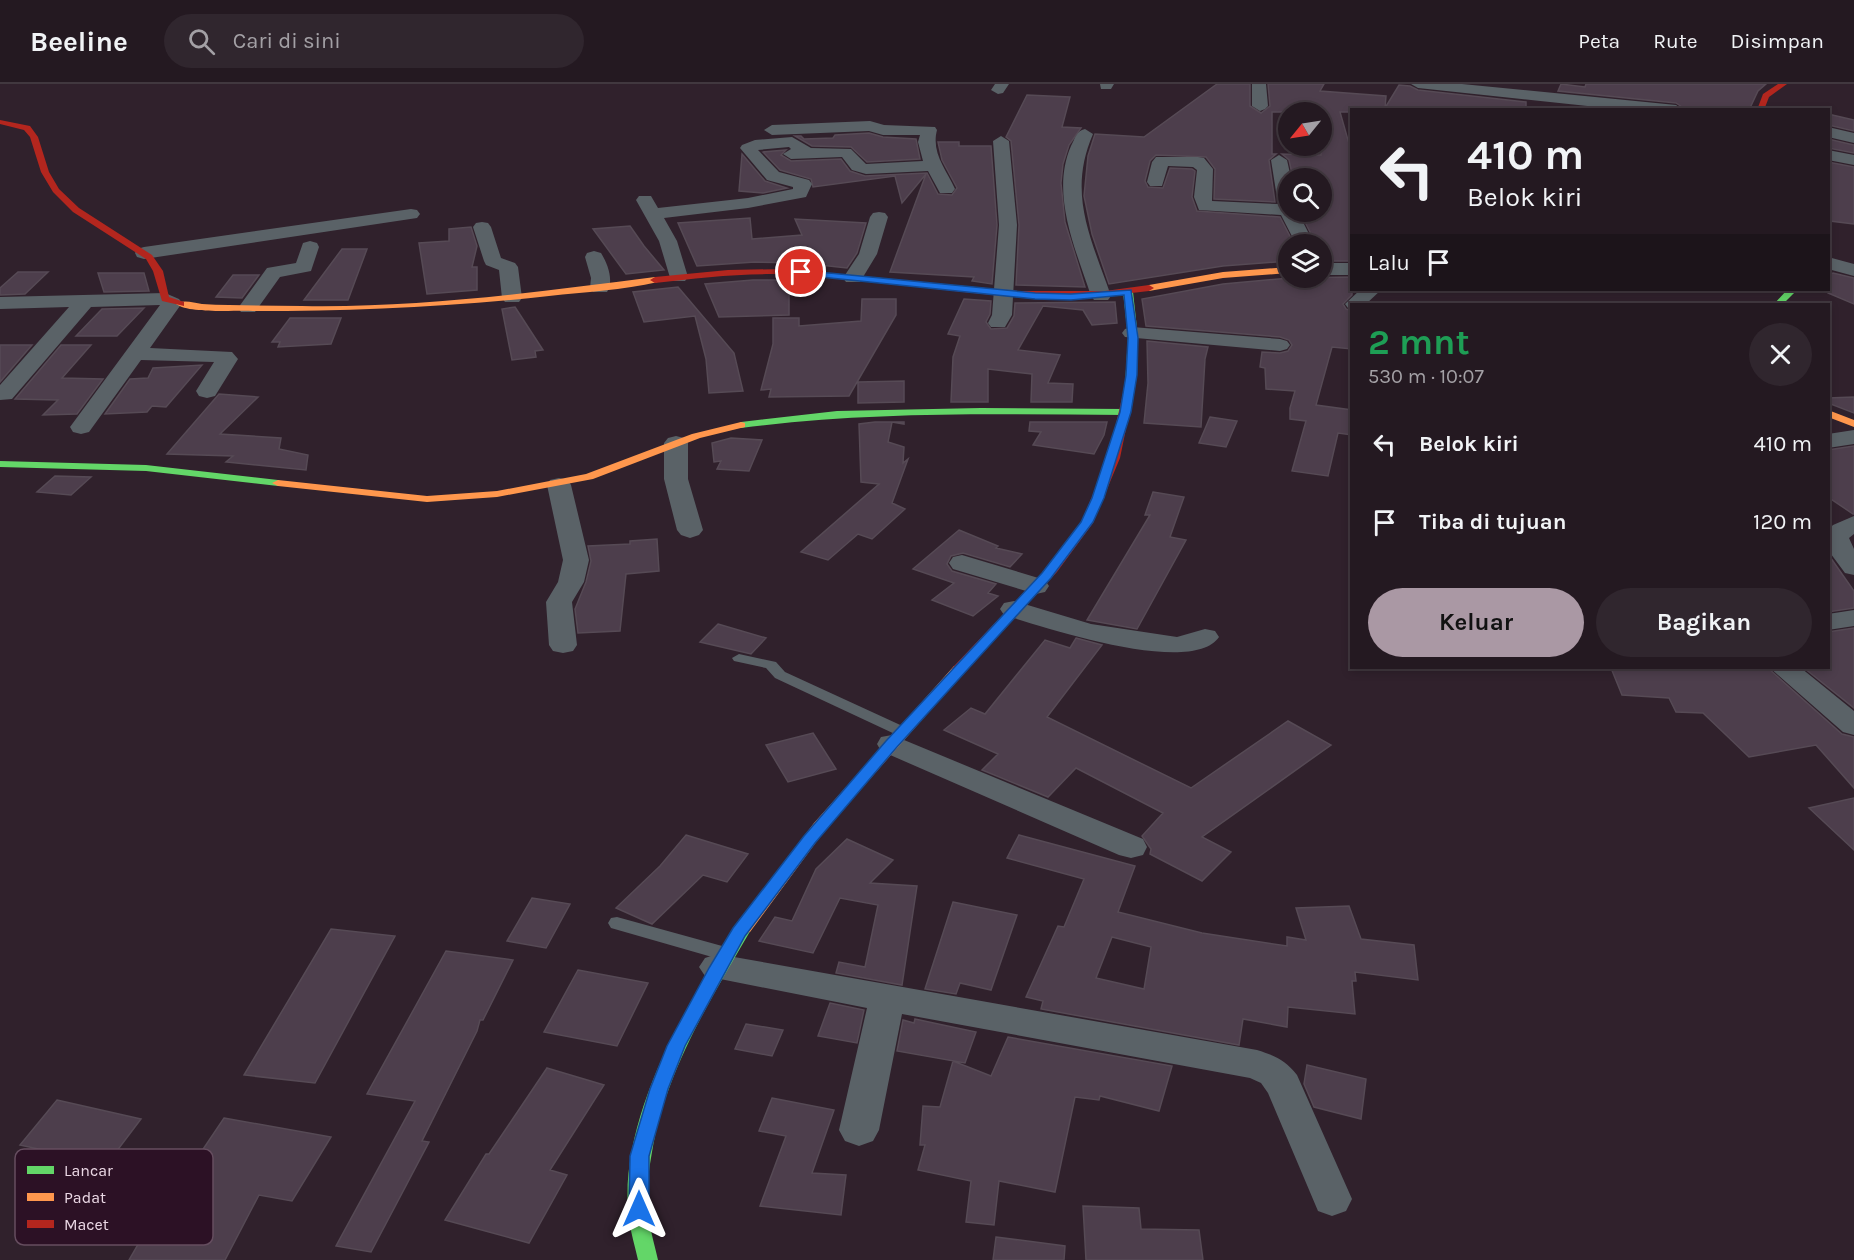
<!DOCTYPE html>
<html lang="id">
<head>
<meta charset="utf-8">
<style>
	body { margin:0; font-family:Karla,sans-serif; background:#30262e; color:#f1f3f6; height:100vh; display:flex; flex-direction:column; font-size:22px; white-space:nowrap }
	* { box-sizing:border-box; margin:0 }
	p { font-size:20px; color:#a3a0a5 }
	.icon { flex:none; width:33px; height:33px; fill:none; stroke:currentColor; stroke-width:2; stroke-linecap:round; stroke-linejoin:round }
	.map { position:relative; flex:1; overflow:hidden }
	.side { position:absolute; left:1350px; top:219px; width:480px; height:366px; display:flex; flex-direction:column; background:#241921; border-radius:0px; box-shadow:0 3px 9px #0003,0 0 0 2px #41383f }
	.side>* { flex:none }
	.hud { position:absolute; left:1350px; top:24px; width:480px; height:183px; border-radius:0px; box-shadow:0 3px 9px #0003,0 0 0 2px #41383f; background:#241921; color:#f1f3f6; overflow:hidden }
	.needle { width:39px; rotate:240deg }
	.buttons { position:absolute; left:1278px; top:18px; display:grid; gap:12px }
	.buttons a { display:grid; place-items:center; width:54px; height:54px; border-radius:50%; background:#241921; box-shadow:0 3px 9px #0003,0 0 0 2px #41383f; font-size:30px }
	.pin { position:absolute; display:grid; place-items:center; width:51px; height:51px; color:#fff; margin:-26px; border:3px solid #fff; border-radius:50%; box-shadow:0 2px 6px #0007 }
	.me { position:absolute; width:66px; margin:-33px; rotate:0deg; stroke-linejoin:round; filter:drop-shadow(0 0 4px #0008) }
	.turn { display:flex; align-items:center; gap:21px; height:126px; padding:0 18px; font-size:27px }
	.turn .icon { width:78px; height:78px; stroke-width:2.5 }
	.turn b { display:block; font-size:42px; line-height:51px }
	.then { display:flex; align-items:center; height:57px; padding:0 18px; background:#0003; gap:12px; font-size:22px }
	.round { display:grid; place-items:center; flex:none; width:63px; height:63px; border-radius:32px; background:#30262e }
	.summary { display:flex; align-items:center; justify-content:space-between; height:102px; padding:0 18px }
	h1 { font-size:36px; font-weight:700; line-height:45px; color:#1e9e55 }
	.primary-button { display:flex; gap:12px; margin-top:auto; padding:12px 18px }
	.primary-button a { flex:1; height:69px; border-radius:36px; background:#aa98a4; color:#111; font-size:24px; font-weight:700; line-height:69px; text-align:center }
	.primary-button a+a { background:#30262e; color:#f1f3f6 }
	ul { padding:0; list-style:none }
	li { display:flex; align-items:center; gap:18px; height:78px; padding:0 18px }
	li div { flex:1 }
	li b { display:block; font-size:22px }
	li em { font-style:normal }
	header { display:flex; align-items:center; gap:36px; box-sizing:border-box; height:84px; padding:0 30px; background:#241921; border-bottom:2px solid #41383f }
	header strong { font-size:28px }
	nav { display:flex; gap:33px; margin-inline-start:auto; font-size:21px }
	.search { width:420px; height:54px; background:#30262e; display:flex; align-items:center; gap:15px; box-sizing:border-box; padding:0 21px; border-radius:33px; color:#a3a0a5; font-size:22px }
	.map>svg:first-child { display:block }
	.building { fill:#4d3e4c; stroke:#564a55; stroke-width:1.5; fill-rule:evenodd }
	.lines { fill:none; stroke-linecap:round; stroke-linejoin:round }
	.lane { fill:#5a6267; fill-rule:evenodd }
	.street { fill:#5a6267; fill-rule:evenodd }
	.fast { fill:#63d668; fill-rule:evenodd }
	.slow { fill:#ff974d; fill-rule:evenodd }
	.jam { fill:#b3261e; fill-rule:evenodd }
	.route { fill:#1a73e8; stroke:#114b97; stroke-width:1.5 }
	.key { fill:#2c1125; stroke:#654d5f; stroke-width:1.5 }
	.key-label { font-size:16px; fill:#ebd8e5 }
</style>
</head>
<body>
<header>
<strong>Beeline</strong>
<div class="search"><svg class="icon" aria-label="search" viewBox="0 0 24 24"><circle cx="10" cy="10" r="6"/><path d="M15 15l6 6"/></svg>Cari di sini</div>
<nav><a>Peta</a><a>Rute</a><a>Disimpan</a></nav>
</header>
<div class="map">
<svg width="1854" height="1176" viewBox="0 0 1854 1176">
	<rect width="100%" height="100%" fill="#30212c"/>
	<path class="building" d="M1217 0H1250V22L1261 29 1270 22 1268 0H1324L1320 7 1386 12 1385 24 1399 1 1410 2 1418 6 1526 18V26H1352V28H1340L1352 70V177H1322V160H1316L1300 128H1322V94H1293L1289 76 1282 70 1321 71 1322 28H1272V70H1276L1269 76 1275 118 1214 115 1215 85 1206 73 1156 71 1150 77 1145 97 1148 103 1163 104 1170 84 1192 85 1195 87 1192 113 1197 127 1280 133 1294 160H1288V177L1223 182 1109 200 1092 150 1084 112 1088 72 1095 50 1144 53Z
		M1561 0 1585 3 1586 0H1766L1758 7 1749 26 1685 25 1676 19 1558 7Z
		M1027 11 1070 13 1062 43 1081 44 1069 61 1063 80 1061 99 1065 138 1085 203 1016 201 1019 141 1011 57 1006 53Z
		M1828 30 1854 36V47L1828 41Z
		M869 49 883 53 916 55 920 75 867 78 851 63 812 62 795 52H801L804 55 833 54 835 51Z
		M1828 55 1854 61V69L1828 64Z
		M938 58H959V62H991L997 141 992 200 972 197 974 193 890 188 926 90 902 119 895 92 813 103 811 95 780 86 763 68 786 66 781 71 791 77 841 75 850 87 865 92 927 89 938 110 952 111 957 104 942 76Z
		M742 70 765 97 787 104 763 109 739 107Z
		M1828 78 1854 83V140L1830 137Z
		M750 134 752 155 802 151 795 135 866 139 857 169 847 184 801 179 755 178 697 182 678 139Z
		M630 142 644 162 664 186 626 190 593 145Z
		M471 143 477 162 472 183H477V206L427 210 419 159 449 157V145Z
		M342 165H367L348 216H304Z
		M18 188H48L25 210 0 211V204Z
		M98 189H144L149 207 104 208Z
		M1833 189 1854 194V220L1828 209V191Z
		M233 191H259L242 214 216 213Z
		M1352 193V211L1343 220 1346 225 1352 227V265L1332 263 1316 321 1352 326V351L1338 349 1328 392 1292 387 1306 337 1290 335V324L1295 307 1266 305 1265 284 1260 283 1262 268 1280 269 1288 267 1292 261 1289 256 1280 253 1146 242 1142 215 1223 200 1290 194Z
		M753 196H789V231L719 233 705 200Z
		M678 203 734 269 743 307 709 309 706 275 695 232 644 238 633 208Z
		M862 215H896V231L849 312 769 313 771 305 761 306 773 260V234H799V242L861 237Z
		M964 215 991 217 990 230 986 238 991 245 1007 244 1014 232 1015 219 1115 218 1117 239 1092 241 1083 226 1043 222 1018 266 1060 271 1048 299 1073 300 1072 318H1031L1032 290 988 285V318H951L953 273 960 252 948 250Z
		M515 223 543 266 535 267 536 273 512 276 502 225Z
		M144 224 117 252H76L102 225Z
		M290 234H341L331 260 278 263 280 258H272Z
		M1147 257 1208 263 1205 275 1201 343 1144 339 1148 299Z
		M0 261H32L0 298Z
		M61 261H91L62 294 103 295 77 330 43 331 58 316 15 315Z
		M202 281 166 323 152 322 147 328 105 330 130 295 148 294 153 284Z
		M904 297V318L858 319V298Z
		M219 310 258 313 220 350 281 354 279 365 308 371 306 386 226 378 233 372 167 370Z
		M1854 313V329L1828 319V314Z
		M1210 333 1237 337 1226 363 1199 359Z
		M875 338H904V340L892 338 888 358 904 363 903 379 908 375 892 419 905 425 872 455 858 450 828 476 801 468 879 400 861 398 859 340Z
		M1030 338H1107L1104 351 1094 370 1033 361 1041 348 1029 347Z
		M731 354 762 356 749 387 717 385 721 377 714 378 712 359Z
		M1854 362V430H1853L1828 413V366Z
		M55 392 91 393 71 411 37 408Z
		M1153 408 1184 413 1170 453 1186 456 1137 545 1087 536 1150 431H1145Z
		M959 446 998 462 996 464 1022 470 1010 483 963 469 951 472 947 480 952 487 996 500 988 509 998 512 973 532 932 516 954 499 913 485Z
		M657 455 659 487 626 490 620 547 578 549 575 525 586 498 591 477 588 462 630 460V457Z
		M1828 470 1854 507V524L1828 528Z
		M718 540 766 554 751 570 700 558Z
		M1854 544V624L1804 584H1828V548Z
		M1076 554 1102 561 1047 633 1191 704 1288 637 1331 661 1202 753 1231 768 1202 797 1150 770 1151 765 1142 752 1163 729 1076 684 1048 713 982 686 998 670 944 646 971 624 985 630 1045 556 1070 564Z
		M1611 584H1768L1842 650 1854 653V704L1816 661 1749 673 1703 629 1676 628 1669 614 1622 611Z
		M813 649 836 685 788 698 766 661Z
		M1854 714V766L1809 724Z
		M686 751 748 770 727 798 703 791 652 840 616 824 660 782Z
		M1019 751 1135 782 1118 828 1202 849 1287 862V853L1306 856 1296 824 1349 822 1361 855 1414 861 1418 896 1355 888 1356 897H1352L1355 930 1288 923 1287 943 1243 935 1239 961 1041 925 1043 917 1026 913 1058 842 1064 843 1084 795 1007 774ZM1112 853 1151 863 1144 905 1096 894Z
		M847 755 893 776 870 799 917 802 902 901 836 889 839 878 865 883 878 821 840 814 813 869 759 857 775 833 792 837 816 785Z
		M532 814 570 820 546 864 507 857Z
		M953 818 1017 831 991 906 960 899 956 910 925 905Z
		M331 845 395 852 315 999 244 991Z
		M446 867 513 876 483 936H480L477 947 422 1057 429 1058 371 1168 336 1162 415 1017 367 1010Z
		M578 886 648 899 617 962 544 948Z
		M830 919 864 926 857 959 818 952Z
		M915 935 976 948 965 979 897 967 903 936 914 939Z
		M746 940 783 946 772 972 735 965Z
		M1008 953 1172 982 1159 1027 1100 1012 1099 1016 1075 1013 1055 1108 999 1097 994 1141 966 1138 971 1097 918 1086 925 1061H920L923 1022 940 1023 953 977 991 992Z
		M1307 981 1366 995 1361 1035 1314 1023 1304 1000Z
		M547 984 604 1001 550 1086 567 1091 529 1159 445 1136 486 1070H489Z
		M772 1014 834 1026 812 1089 846 1091 841 1131 760 1122 786 1052 759 1047Z
		M57 1016 141 1035 107 1080 20 1061Z
		M224 1034 331 1053 292 1117 259 1111 225 1176H129L155 1131 158 1132Z
		M1083 1122 1139 1124 1141 1145 1199 1146 1203 1176H1086Z
		M996 1153 1065 1162 1064 1176H993Z"/>
	<g class="lines">
		<path class="lane" d="M739 570 776 578 785 588 909 645 911 648 903 653 897 651 775 594 766 584 734 577 732 574Z
			M617 833 733 865 735 870 733 875 726 877 611 844 608 839 611 834Z"/>
		<path class="street" d="M995 0H1009L1003 9 998 10 991 6Z
			M1100 0H1114L1111 5H1101Z
			M1252 0H1266L1268 22 1265 25 1260 27 1252 22Z
			M1411 0H1462L1676 21 1683 26H1625L1418 4Z
			M870 37 884 41 935 43 937 46C931 69 946 85 955 105L952 109H940L928 87 866 90 852 86 842 73 791 75 783 70 791 65 789 63 758 66 779 88 809 96 812 100 806 113 748 124 664 134 677 157 688 193 685 197H671L659 157 636 116 639 112H651L658 124 748 114 793 105V103L767 96 740 64 742 61 755 56 792 53 811 64 851 65 866 80 923 77 918 58 920 51H883L869 47 772 51 764 46 772 41Z
			M1828 43 1854 49V59L1828 53Z
			M1085 45 1093 50C1067 110 1091 154 1111 212L1108 216H1094L1091 212C1076 166 1050 110 1071 62 1075 55 1076 47 1085 45Z
			M1001 52 1009 57 1017 141 1012 231 1005 243H991L988 239 992 231 999 141 993 57Z
			M1828 66 1854 71V81L1828 76Z
			M1279 71 1287 76 1291 94H1288V128H1298L1314 160H1296L1281 131 1199 126 1194 113 1197 86 1193 83 1168 82 1162 102H1150L1147 98 1152 78 1156 73H1198L1204 74 1213 85 1212 117 1278 120 1271 76Z
			M411 125 417 126 420 130 417 134 144 175 137 173 135 169 137 165 144 163Z
			M879 128 885 129 888 133 877 170 860 198H846L843 194 859 170 870 133 873 129Z
			M482 138 488 139 491 143 501 174 515 179 518 183 522 214 519 218H505L502 214 499 186 486 181 484 177 473 143 476 139Z
			M310 157 317 159 319 163 311 187 280 193 255 228H241L238 224 267 184 296 179 303 159Z
			M594 167 601 169C608 180 614 197 607 208H593L590 204 591 194 585 173 587 169Z
			M1828 173 1854 180V192L1828 185Z
			M1322 179H1352V191H1322Z
			M1360 206H1381L1366 220H1352V225L1348 224 1345 220Z
			M165 209 179 215 182 219 150 264 232 268 238 275 215 312 207 314 199 312 196 307 214 278 141 276 89 348 81 350 73 348 70 343 160 221 91 223 12 315 0 316V301L69 223 0 225V213Z
			M1132 243 1280 255 1287 257 1290 261 1287 265 1280 267 1125 253 1122 249 1125 245Z
			M1854 346V360L1828 364V350Z
			M676 352 684 354 688 359V395L703 446 699 451 690 454 681 451 677 446 664 395V359L668 354Z
			M559 394 568 396 571 401 589 476 584 498 572 518 577 561 573 567 563 569 553 567 549 561 546 518 558 498 563 476 547 401 550 396Z
			M1854 432V450L1849 454 1854 465V491L1845 489 1828 466V446L1833 441Z
			M962 471 1045 496 1049 502 1045 508 1036 510 953 485 949 479 953 473Z
			M1014 517 1091 540 1177 553 1205 545 1215 547 1219 553C1192 593 1044 543 1004 531L1000 525 1004 519Z
			M1854 526V542L1828 546V530Z
			M1770 584H1801L1854 627V651L1843 648Z
			M892 651 1143 755 1147 763 1143 771 1131 774 1119 771 881 667 877 660 881 653Z
			M717 870 1257 966C1276 972 1285 976 1297 991L1352 1115 1346 1127 1332 1132 1318 1127 1268 1009 1261 999 1250 994 902 930 879 1046 873 1057 859 1062 845 1057 839 1046 867 924 705 892 699 883 705 874Z"/>
		<path class="fast" d="M1128 205 1133 208 1138 253 1135 301 1130 304 1125 301 1128 253 1123 208Z
			M1787 206H1797L1783 220H1774Z
			M981 324 1125 325 1130 328 1125 331C996 330 869 327 741 344L736 341 741 338 837 327Z
			M0 377 146 381 278 396 284 399 278 402 146 387 0 383Z
			M744 838 750 840 752 844C711 915 666 985 652 1068 648 1090 645 1114 649 1136 651 1149 655 1163 658 1176H638C635 1163 631 1149 629 1136 616 1037 687 919 738 840Z"/>
		<path class="slow" d="M1288 183V189L1223 194 1149 207 1144 204 1149 201 1223 188Z
			M655 193 660 196 658 198C623 206 585 208 549 212 449 223 353 227 253 227 234 226 190 230 176 220 183 215 194 219 202 220 235 222 269 221 302 222 420 224 538 208 655 193Z
			M1828 326 1854 336V343L1828 333Z
			M741 338 745 339V343L700 354 593 395 497 413 427 418 278 402 272 399 278 396 427 412 497 407 586 390 692 350Z
			M959 581 966 585 964 588 825 746 750 848 744 850 738 848 736 844 738 840 814 739 954 582Z"/>
		<path class="jam" d="M1778 0H1787L1769 13 1764 26H1757L1763 10Z
			M0 36 30 42 38 53 49 88 59 105 79 124 152 171 163 187 169 213 184 218V222L162 217 153 187 146 175 73 128 53 108 41 88 30 53 24 46 0 40Z
			M783 185 1018 207H1105L1149 201 1154 204 1149 207C1105 212 1062 215 1017 213 945 208 873 195 800 191 752 188 703 193 655 199L650 196 655 193 728 186Z
			M1130 298 1135 301 1120 374 1093 439 1057 488 964 588H954L952 585 954 582 1049 482 1081 439 1108 374 1125 301Z"/>
	</g>
	<path class="route" d="M798 186 1035 209 1071 210 1131 206 1138 254 1137 291 1131 328 1104 414 1093 438 1051 494 897 663 815 759 745 852 685 962 668 1005 649 1072V1125L646 1131 639 1133 632 1131 629 1125 630 1072 650 1005 667 962 709 884 733 844 804 752 886 657 1042 489 1081 438 1092 414 1120 328 1126 291 1128 254 1124 211 1071 216 1035 215 801 191 797 188Z"/>
	<rect x="15" y="1065" width="198" height="96" rx="9" class="key"/>
	<rect x="27" y="1082" width="27" height="8" fill="#63d668"/>
	<rect x="27" y="1109" width="27" height="8" fill="#ff974d"/>
	<rect x="27" y="1136" width="27" height="8" fill="#b3261e"/>
	<g class="key-label">
		<text x="64" y="1092">Lancar</text>
		<text x="64" y="1119">Padat</text>
		<text x="64" y="1146">Macet</text>
	</g>
</svg>
<div class="buttons">
<a><svg class="needle" viewBox="-14 -14 28 28"><path d="M0-13l5 13h-10z" fill="#e53935"/><path d="M0 13l5-13h-10z" fill="#a3a0a5"/></svg></a>
<a><svg class="icon" aria-label="search" viewBox="0 0 24 24"><circle cx="10" cy="10" r="6"/><path d="M15 15l6 6"/></svg></a>
<a><svg class="icon" aria-label="layers" viewBox="0 0 24 24"><path d="M12 4l9 5-9 5-9-5zM3 14l9 5 9-5"/></svg></a>
</div>
<div class="pin" style="left:801px;top:188px;background:#d93025"><svg class="icon" aria-label="arrive" viewBox="0 0 24 24"><path d="M6 21V4h12l-3 4 3 4H6"/></svg></div>
<svg class="me" style="left:639px;top:1125px" viewBox="-20 -20 40 40"><path d="M0-17L14 15 0 8-14 15z" fill="#1a73e8" stroke="#fff" stroke-width="4"/></svg>
<div class="hud">
<div class="turn"><svg class="icon" aria-label="left" viewBox="0 0 24 24"><path d="M17 20v-9H6M10 6l-5 5 5 5"/></svg><div><b>410 m</b>Belok kiri</div></div>
<div class="then">Lalu<svg class="icon" aria-label="arrive" viewBox="0 0 24 24"><path d="M6 21V4h12l-3 4 3 4H6"/></svg></div>
</div>
<section class="side">
<div class="summary"><div><h1>2 mnt</h1><p>530 m · 10:07</p></div><a class="round"><svg class="icon" aria-label="close" viewBox="0 0 24 24"><path d="M6 6l12 12M18 6L6 18"/></svg></a></div>
<ul>
<li><svg class="icon" aria-label="left" viewBox="0 0 24 24"><path d="M17 20v-9H6M10 6l-5 5 5 5"/></svg><div><b>Belok kiri</b></div><em>410 m</em></li>
<li><svg class="icon" aria-label="arrive" viewBox="0 0 24 24"><path d="M6 21V4h12l-3 4 3 4H6"/></svg><div><b>Tiba di tujuan</b></div><em>120 m</em></li>
</ul>
<div class="primary-button"><a>Keluar</a><a>Bagikan</a></div>
</section>
</div>
</body>
</html>
